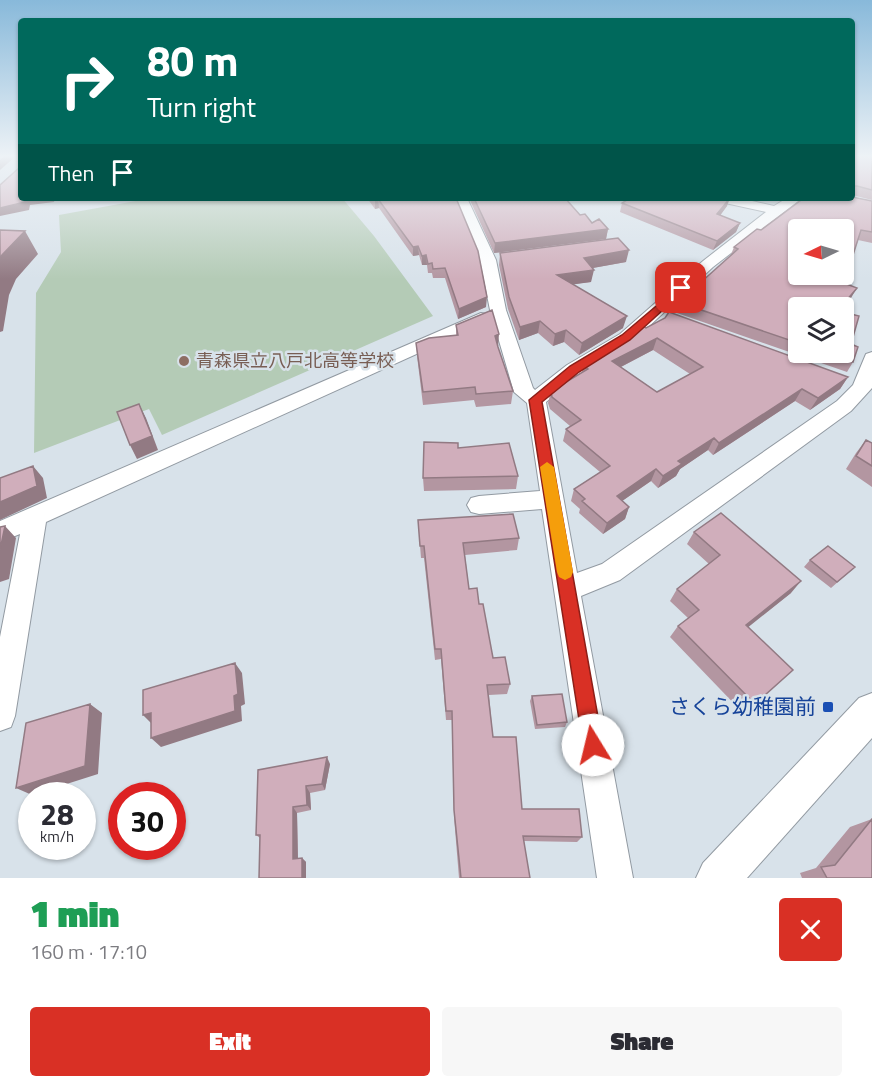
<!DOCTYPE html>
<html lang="en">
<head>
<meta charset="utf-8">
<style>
	body { margin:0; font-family:"Titillium Web","Noto Sans JP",sans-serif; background:#f7f7f7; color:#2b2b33; height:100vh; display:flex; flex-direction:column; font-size:22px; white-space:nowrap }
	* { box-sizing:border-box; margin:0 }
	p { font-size:20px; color:#7c7c81 }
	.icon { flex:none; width:33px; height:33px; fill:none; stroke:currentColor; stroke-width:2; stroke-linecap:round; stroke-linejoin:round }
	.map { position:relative; height:878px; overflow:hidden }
	.sheet { display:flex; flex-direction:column; background:#fff; flex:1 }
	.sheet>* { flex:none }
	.guide { position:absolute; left:18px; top:18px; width:837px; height:183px; border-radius:6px; box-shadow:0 2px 4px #0004; background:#00695c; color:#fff; overflow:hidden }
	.needle { width:39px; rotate:265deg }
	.controls { position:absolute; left:788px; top:219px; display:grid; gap:12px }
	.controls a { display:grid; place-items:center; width:66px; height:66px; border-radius:6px; background:#fff; box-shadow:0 2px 4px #0004; font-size:30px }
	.speed { position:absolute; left:18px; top:782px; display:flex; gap:12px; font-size:30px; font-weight:700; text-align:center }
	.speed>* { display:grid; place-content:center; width:78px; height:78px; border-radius:50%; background:#fff; box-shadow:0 2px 4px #0004; line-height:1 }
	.speed small { font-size:15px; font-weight:400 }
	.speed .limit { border:9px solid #d22; background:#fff; color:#111 }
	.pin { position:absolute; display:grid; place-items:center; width:51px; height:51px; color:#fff; margin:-26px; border-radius:12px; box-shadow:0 3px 9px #0006 }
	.me { position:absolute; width:66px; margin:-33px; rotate:351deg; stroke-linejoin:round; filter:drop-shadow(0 0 4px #0008) }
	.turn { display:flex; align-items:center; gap:21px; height:126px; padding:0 30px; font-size:27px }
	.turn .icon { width:78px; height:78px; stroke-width:2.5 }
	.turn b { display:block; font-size:42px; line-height:51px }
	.then { display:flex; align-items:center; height:57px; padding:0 30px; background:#0003; gap:12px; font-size:22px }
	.round { display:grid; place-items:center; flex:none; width:63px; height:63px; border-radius:6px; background:#f7f7f7 }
	.summary { display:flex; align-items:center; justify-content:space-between; height:102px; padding:0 30px }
	h1 { font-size:36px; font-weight:800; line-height:45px; color:#1e9e55 }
	.cta { display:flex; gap:12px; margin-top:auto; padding:12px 30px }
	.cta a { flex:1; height:69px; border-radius:6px; background:#d93025; color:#fff; font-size:24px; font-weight:800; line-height:69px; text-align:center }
	.cta a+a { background:#f7f7f7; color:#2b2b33 }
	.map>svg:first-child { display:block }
	.green { fill:#b4cbb6 }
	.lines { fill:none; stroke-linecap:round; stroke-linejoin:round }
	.minor-casing { stroke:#929aa2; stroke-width:2 }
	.tertiary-casing { stroke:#929aa2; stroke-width:2 }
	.minor { fill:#fff; fill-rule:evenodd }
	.tertiary { fill:#fff; fill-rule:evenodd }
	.wall { fill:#b396a1; fill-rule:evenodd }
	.shaded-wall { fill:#927a83 }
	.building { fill:#d0aebb; stroke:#927a83; stroke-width:1.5; fill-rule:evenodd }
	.route { fill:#d93025; stroke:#8d1f18; stroke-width:1.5 }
	.slow { fill:#f59e0b }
	.education-dot { fill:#8d6e63; stroke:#d8e2ea; stroke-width:2 }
	.transit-dot { fill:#1a4fb4; stroke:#d8e2ea; stroke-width:2 }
	.labels { text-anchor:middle; stroke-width:5; stroke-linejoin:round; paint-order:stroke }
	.education-label { font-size:18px; fill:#785e54; stroke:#d8e2ea; text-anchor:start }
	.near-transit-label { font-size:21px; fill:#164399; stroke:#d8e2ea; text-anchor:end }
</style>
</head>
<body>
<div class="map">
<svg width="872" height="878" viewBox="0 0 872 878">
	<rect width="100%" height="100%" fill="#d8e2ea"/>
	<path class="green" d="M152 198H342L374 236 433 316 162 435 149 409 34 453 36 293 61 252 59 215Z"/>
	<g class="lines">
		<g class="minor-casing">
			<path id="minor" d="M455 198H467L496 260 506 310 533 388 535 390 567 365 620 334 703 261 766 212 716 201 715 198H739L774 206 787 198H802L713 267 632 342 581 373 546 402 577 573 602 564 837 401 853 385 866 354 872 352V388L851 411 620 580 581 596 633 878H597L542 509 479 514 471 512 467 505 471 498 479 496 540 491 527 403 514 392 490 310 480 260Z
				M481 313 487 314 489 318 487 322 46 522 15 716 11 727 0 731V637L20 534 0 542V521Z"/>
		</g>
		<g class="tertiary-casing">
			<path id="tertiary" d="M872 693V738L747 878H696L703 863 859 698Z"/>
		</g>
		<use href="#minor" class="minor"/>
		<use href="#tertiary" class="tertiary"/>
	</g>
	<path class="wall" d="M852 156H872V200L852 195Z
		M367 198H456L486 307 458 319 445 278H433L432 273H428L427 265H422L419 255 413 256 379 208 375 209Z
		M469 198H565L580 215 592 223 608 229 606 239 494 253Z
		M872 201V243L858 240 844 283 851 298 798 308V352H843L851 344 853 362 847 372 674 312 678 302 690 292 730 257 734 247 761 230Z
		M622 203 727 206 720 215 740 223 736 232 713 250 620 212Z
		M500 253 626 262 592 268 591 282 573 284 623 328 579 355 564 342 553 346 538 333 519 340 508 309 499 265Z
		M456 325 498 347 513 391 511 404 476 407 474 400 423 405 417 356 416 343 456 335Z
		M646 328 848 377 840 389 810 410 795 401 713 455 708 450 680 469 676 476 658 488 651 481 622 501 629 507 625 519 603 534 579 513 580 509 571 501 574 489 600 472 563 441 566 429 570 426 550 409 548 403 551 391 582 372 584 366 596 359 597 356ZM653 350 690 374 657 392 621 367Z
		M866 440 872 443V487L846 469 856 453Z
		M458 448 518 476 516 489 424 491 423 478Z
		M418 520 519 538 517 550 465 555 469 589 479 604 493 658 510 684 507 694 489 695 493 737 522 809 582 837 577 842 524 841 530 878H459L454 817 452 720H446L441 659 435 660 424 558H421Z
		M694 532 791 593 747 627 793 670 744 714 670 637 678 626 688 618 670 601 677 589 709 564 687 544Z
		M810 560 855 567 831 588 804 567Z
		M532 696 567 722 565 727 535 729 530 701Z
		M330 764 325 790 310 793 311 810 297 813 298 858H302L306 862V878H259L260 838 256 835 258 770Z
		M872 819V878H802L800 873 816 868 850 827Z"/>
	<path class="shaded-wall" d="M4 156H16L0 170V160Z
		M26 198H55L54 202 30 205 29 210 0 216V208Z
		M730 198 727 206 714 224 717 214Z
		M378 199 379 208 375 209V200Z
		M740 223 736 232 713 250 717 241Z
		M608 229 606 239 494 253 495 243Z
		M25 231 38 254 16 279 9 295 3 331 0 332V259L2 255Z
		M418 246 419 255 413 256V247Z
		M629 250 626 262 582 270 584 258Z
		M426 255 427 265H422V256Z
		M594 270 591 282 555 287 557 275Z
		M857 288 851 298 842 308H840Z
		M487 297 486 307 458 319 459 309Z
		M627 316 623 328 579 355 582 343Z
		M540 321 538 333 519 340 520 327Z
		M566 330 564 342 553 346 555 334Z
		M499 334 498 347 495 336Z
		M657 338 653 350 609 373 612 361Z
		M848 377 840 389 810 410 818 398Z
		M802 389 795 401 713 455 719 443Z
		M139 404 146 418 158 450 137 459 130 445Z
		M714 438 708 450 680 469 676 476 658 488 663 476 678 461Z
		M33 466 43 478 47 498 0 520V502Z
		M656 469 651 481 612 508 617 496Z
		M629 507 625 519 603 534 607 523Z
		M5 526 16 538 9 579 0 582V550Z
		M801 581 791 593 736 637 746 625Z
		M235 663 242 673 245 704 241 706 242 721 161 747 151 738 234 696Z
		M90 704 102 713 98 774 32 795 16 788Z
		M151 713 153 725 143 715Z
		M327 757 330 764 325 790 322 784Z
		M306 786 310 793 311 810 307 805Z
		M293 807 297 813 298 864 293 859Z
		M302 858 306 862V878H302Z"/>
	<path class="building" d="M852 156H872V190L857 186H852Z
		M21 166V198H26L25 202 0 208V185L20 167Z
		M852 197 872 201V232L861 230 844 283 857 288 840 308H798V343L678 302 686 291 690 292 738 249 734 247 757 229 761 230 804 198H852ZM798 230H843V274H798Z
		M373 198H456L478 251 487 297 459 309 445 268 433 269 432 263 428 264 426 255 422 256 418 246 413 247 378 199 375 200Z
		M474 198H565L580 215 585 214 592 223 599 219 608 229 495 243Z
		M630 198H730L717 214 740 223 717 241 622 203Z
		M0 230 25 231 2 255 0 259Z
		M618 238 629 250 584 258 594 270 557 275 627 316 582 343 566 330 555 334 540 321 520 327 509 297 500 253Z
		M492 310 499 334 495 336 498 347 513 391 476 394 475 387 423 392 416 343 429 338 458 335 456 325Z
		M669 312 848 377 818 398 802 389 719 443 714 438 678 461 682 464 663 476 656 469 617 496 629 507 607 523 582 501 585 499 574 489 610 466 566 429 581 420 552 397 551 391 588 369 584 366 599 358 597 356 643 326 646 328 665 318ZM657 338 703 367 657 392 612 361Z
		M843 312 859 316 851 344 858 347 853 362 825 352H843Z
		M139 404 152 436 130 445 117 412Z
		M866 440 872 443V466L856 456Z
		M424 442 458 443V448L509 443 518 476 423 478Z
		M33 466 37 486 0 502V478Z
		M721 513 801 581 746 625 793 670 755 704 678 626 699 610 677 589 720 555 694 532Z
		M513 514 519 538 463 543 469 589 477 588 479 604H483L493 658 505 657 510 684 487 685 493 737H516L522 809H579L582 837 523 836 530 878H461L454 810 452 711H446L441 649H435L424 546H420L418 520Z
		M5 526 0 550V527Z
		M828 546 855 567 837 582 810 560Z
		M235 663 238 694 234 696 235 711 151 738V713L143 715V690Z
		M562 694 567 722 537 725 532 696Z
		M90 704 85 766 16 788 26 723Z
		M327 757 322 784 306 786 307 805 293 807V859L302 858V878H259L260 835H256L258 770Z
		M872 819V878H827L821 867 835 865Z"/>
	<linearGradient id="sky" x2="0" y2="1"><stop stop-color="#88b9da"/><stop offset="0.56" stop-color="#edf2f6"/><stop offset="1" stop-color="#edf2f6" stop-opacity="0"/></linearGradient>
	<rect width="872" height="279" fill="url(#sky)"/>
	<path class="route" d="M681 285 686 288 685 290 630 340 579 372 542 402 603 745 600 752 593 755 586 752 583 745 529 400 570 366 622 335Z"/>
	<path class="slow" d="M547 462 554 467 573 572 571 577 565 580 559 577 557 572 540 467Z"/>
	<circle class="education-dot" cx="184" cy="361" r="6"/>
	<rect class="transit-dot" x="822" y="701" width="12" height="12" rx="3"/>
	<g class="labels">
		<g class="education-label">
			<text x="196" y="367">青森県立八戸北高等学校</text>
		</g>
		<g class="near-transit-label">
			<text x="816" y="714">さくら幼稚園前</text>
		</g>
	</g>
</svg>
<div class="controls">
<a><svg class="needle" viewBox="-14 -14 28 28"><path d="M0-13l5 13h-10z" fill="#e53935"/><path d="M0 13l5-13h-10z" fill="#7c7c81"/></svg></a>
<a><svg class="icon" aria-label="layers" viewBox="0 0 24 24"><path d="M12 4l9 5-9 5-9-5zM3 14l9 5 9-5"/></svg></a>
</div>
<div class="speed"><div>28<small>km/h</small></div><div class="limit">30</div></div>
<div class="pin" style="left:681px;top:288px;background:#d93025"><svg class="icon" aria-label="arrive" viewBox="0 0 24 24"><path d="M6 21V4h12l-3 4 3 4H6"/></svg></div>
<svg class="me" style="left:593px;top:745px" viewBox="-20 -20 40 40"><circle r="19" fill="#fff"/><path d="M0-13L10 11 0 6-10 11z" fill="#d93025"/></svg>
<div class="guide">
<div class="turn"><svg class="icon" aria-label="right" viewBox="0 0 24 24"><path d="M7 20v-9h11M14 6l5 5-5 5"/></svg><div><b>80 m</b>Turn right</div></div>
<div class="then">Then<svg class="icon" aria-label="arrive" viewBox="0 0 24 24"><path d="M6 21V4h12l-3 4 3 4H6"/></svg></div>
</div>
</div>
<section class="sheet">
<div class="summary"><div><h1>1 min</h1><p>160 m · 17:10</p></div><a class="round" style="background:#d93025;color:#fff"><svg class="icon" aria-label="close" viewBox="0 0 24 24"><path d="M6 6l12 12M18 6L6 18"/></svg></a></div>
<div class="cta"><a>Exit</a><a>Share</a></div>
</section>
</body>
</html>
